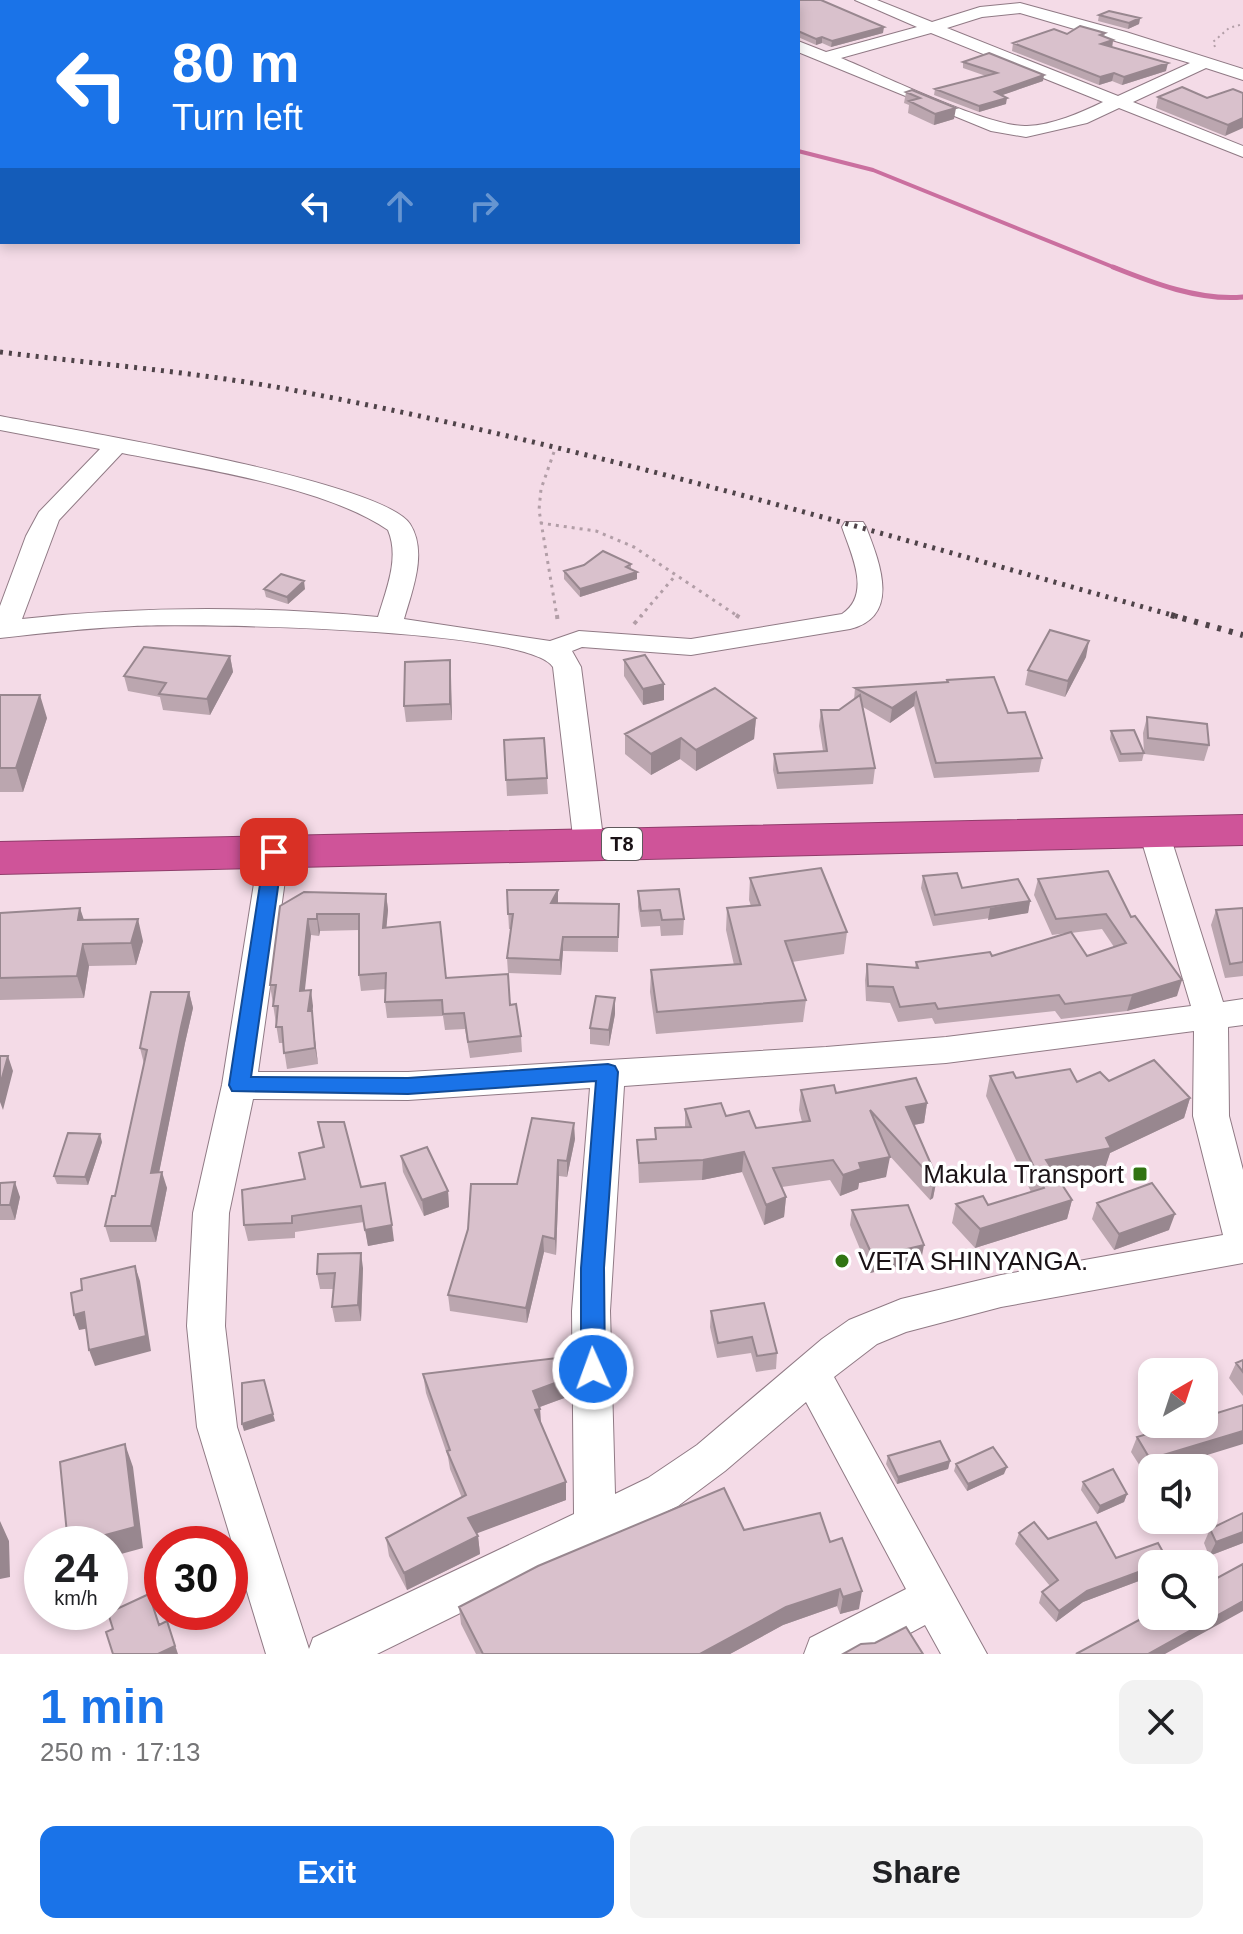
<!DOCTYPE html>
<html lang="en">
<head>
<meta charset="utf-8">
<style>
	body { margin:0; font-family:Helvetica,sans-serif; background:#f2f2f2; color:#202124; height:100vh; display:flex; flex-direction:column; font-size:30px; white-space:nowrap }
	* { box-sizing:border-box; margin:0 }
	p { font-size:26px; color:#757577 }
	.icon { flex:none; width:44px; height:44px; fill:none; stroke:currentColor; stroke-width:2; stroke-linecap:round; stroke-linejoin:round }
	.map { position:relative; height:1654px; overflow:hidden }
	.drawer { display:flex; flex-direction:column; background:#fff; flex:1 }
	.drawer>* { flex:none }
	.hud { position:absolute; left:0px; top:0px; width:800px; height:244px; box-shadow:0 4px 12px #0003; background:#1a73e8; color:#fff; overflow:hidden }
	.needle { width:52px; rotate:39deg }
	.tools { position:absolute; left:1138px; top:1358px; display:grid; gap:16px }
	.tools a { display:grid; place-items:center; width:80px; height:80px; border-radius:16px; background:#fff; box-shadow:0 4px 12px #0003; font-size:40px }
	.speed { position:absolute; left:24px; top:1526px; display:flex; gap:16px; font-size:40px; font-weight:700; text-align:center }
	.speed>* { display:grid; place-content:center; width:104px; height:104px; border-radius:50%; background:#fff; box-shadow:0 4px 12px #0003; line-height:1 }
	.speed small { font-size:20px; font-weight:400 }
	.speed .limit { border:12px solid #d22; background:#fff; color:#111 }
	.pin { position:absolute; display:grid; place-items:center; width:68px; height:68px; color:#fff; margin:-34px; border-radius:16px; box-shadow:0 4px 12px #0006 }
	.me { position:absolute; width:88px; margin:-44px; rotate:358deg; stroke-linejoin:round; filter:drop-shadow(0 0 6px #0008) }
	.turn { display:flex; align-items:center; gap:28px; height:168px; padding:0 40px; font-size:36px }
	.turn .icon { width:104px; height:104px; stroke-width:2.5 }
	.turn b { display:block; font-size:56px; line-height:68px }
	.lanes { display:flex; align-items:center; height:76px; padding:0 40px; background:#0003; justify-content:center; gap:40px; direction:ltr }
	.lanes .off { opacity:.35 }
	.round { display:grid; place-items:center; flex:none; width:84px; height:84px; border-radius:16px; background:#f2f2f2 }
	.overview { display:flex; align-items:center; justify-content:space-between; height:136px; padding:0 40px }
	h1 { font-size:48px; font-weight:800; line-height:60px; color:#1a73e8 }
	.action { display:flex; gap:16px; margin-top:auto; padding:16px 40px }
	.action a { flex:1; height:92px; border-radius:16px; background:#1a73e8; color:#fff; font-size:32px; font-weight:800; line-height:92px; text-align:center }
	.action a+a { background:#f2f2f2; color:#202124 }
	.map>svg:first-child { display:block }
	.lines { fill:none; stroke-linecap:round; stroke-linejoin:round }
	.stream-far1 { stroke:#ca6f9f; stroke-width:4 }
	.stream { stroke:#ca6f9f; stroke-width:5 }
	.street-casing { stroke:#907a85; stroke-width:2 }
	.highway-casing { stroke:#903d6b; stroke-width:2 }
	.path-far2 { stroke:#b29ea7; stroke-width:2; stroke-dasharray:2 4; stroke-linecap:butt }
	.path-far1 { stroke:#b29ea7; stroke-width:3; stroke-dasharray:3 5; stroke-linecap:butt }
	.path { stroke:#b29ea7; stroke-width:4; stroke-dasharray:4 6; stroke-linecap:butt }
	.street { fill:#fff; fill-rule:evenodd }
	.highway { fill:#cf5499; fill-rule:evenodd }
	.rail-far1 { stroke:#4f4349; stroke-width:5; stroke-dasharray:3 6; stroke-linecap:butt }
	.rail { stroke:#4f4349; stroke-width:6; stroke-dasharray:4 8; stroke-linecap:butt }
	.wall { fill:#bba6af; fill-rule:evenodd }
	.shaded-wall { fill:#98878f }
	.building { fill:#d9c1cc; stroke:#98878f; stroke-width:2 }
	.route { fill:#1a73e8; stroke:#114b97; stroke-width:2 }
	.poi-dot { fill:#307412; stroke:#fff; stroke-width:3 }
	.labels { text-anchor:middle; stroke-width:7; stroke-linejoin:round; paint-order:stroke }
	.shield { fill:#fff; stroke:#5f595c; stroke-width:2 }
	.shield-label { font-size:20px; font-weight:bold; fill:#1a1216 }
	.near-poi-label { font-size:26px; fill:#1a1216; stroke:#fff; text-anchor:end }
</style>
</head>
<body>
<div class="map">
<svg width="1243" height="1654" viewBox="0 0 1243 1654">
	<rect width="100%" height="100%" fill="#f4dbe7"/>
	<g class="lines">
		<path class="stream-far1" d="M798 151 873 170 1118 269"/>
		<path class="stream" d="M1113 267C1153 283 1199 301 1243 297"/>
		<g class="street-casing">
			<path id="street" d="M296 0H320L322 2H298Z
				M855 0H877L932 22 980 7 1020 3 1126 32 1243 69V80L1206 68 1133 102 1243 146V157L1119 108 1087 123 1026 137 991 131 798 52V41L826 52 917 27ZM1020 13 1190 63 1118 96 947 28 982 17ZM931 33 1103 102C1080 113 1053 125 1027 126 990 128 880 74 841 58Z
				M0 416C66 429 381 480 410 524 428 552 412 591 404 619L550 641 579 631 691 639 842 614C872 594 851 554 842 527L845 522H863L866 527C879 561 902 616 850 629L691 655 582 647 572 651 581 667 604 845 600 852 589 855 578 852 574 845 553 667C530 628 191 623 134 626 89 628 44 633 0 638V606L26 536 39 512 100 449 0 430ZM122 453C198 468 326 487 388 530 400 558 386 590 378 617 259 606 140 606 22 619L59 520Z
				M1154 822 1165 825 1169 832 1223 1002 1243 999V1025L1228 1027 1229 1116 1243 1170V1263L1001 1307 906 1332 877 1344 834 1377 987 1654H941L925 1625 871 1654H804L810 1638 906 1589 806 1402 725 1471 678 1506 377 1654H266L197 1427 187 1326 193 1213 222 1085 259 852 263 845 274 841 285 845 289 852 258 1072H408L826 1047 946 1037 1191 1006 1139 832 1143 825ZM1194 1031 1193 1116 1223 1235 1001 1275 901 1299 849 1320 822 1339 697 1445 648 1478 615 1494 610 1311 624 1086 946 1063ZM590 1088 572 1311 574 1514 313 1638 309 1649 237 1427 225 1326 229 1213 253 1099 408 1100Z"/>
		</g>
		<g class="highway-casing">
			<path id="highway" d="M1243 815V845L0 874V842Z"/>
		</g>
		<path class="path-far2" d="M1215 47 1213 42 1229 28 1243 24"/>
		<path class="path-far1" d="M554 452 541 489 539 510 557 617
			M540 523 596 531 634 547 739 617
			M640 617 675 576"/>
		<path class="path" d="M557 615 558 625
			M736 615 742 619
			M634 624 642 615"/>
		<use href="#street" class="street"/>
		<use href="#highway" class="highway"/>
		<path class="rail-far1" d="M0 352C104 365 210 373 313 394 606 451 892 537 1179 617"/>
		<path class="rail" d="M1171 615 1243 635"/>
	</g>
	<path class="wall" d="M2 0H53L47 2 34 1 29 2H6Z
		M621 0H821L883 33 831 47 822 43 816 45 798 37V2H626Z
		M1099 15 1140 18 1139 24 1128 29 1098 21Z
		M1105 33 1104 37 1113 40 1112 47 1166 71 1122 85 1112 81 1099 85 1012 51 1013 43 1067 34Z
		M963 62 1043 81 1002 95 1006 104 979 112 934 95 935 89 986 76 963 68Z
		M912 90 954 119 934 125 908 113 909 105 904 103 906 92Z
		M1243 93 1225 136 1156 108 1158 97 1207 98Z
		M631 564V569L637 572V579L580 597 564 579V571Z
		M264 589H305L288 604 266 597Z
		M230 656 233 672 210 715 163 710 160 697 128 691 124 676Z
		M1086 657 1065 697 1025 685 1028 670Z
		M450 660 452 720 406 722 404 706Z
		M624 660 664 684V700L643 705 624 676Z
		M947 680 1008 713 1042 758 1039 772 934 778 914 706 890 723 863 707 875 768 873 784 777 789 773 770 774 754 823 751 819 726 821 710H839L854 700 855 688 946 682Z
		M0 695 47 718 23 792H0Z
		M1147 717 1209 745 1204 761 1144 754 1143 733Z
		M756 718 754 739 696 771 680 759 651 775 625 754V734Z
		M1111 731 1144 753 1142 761 1119 762 1110 739Z
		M504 740 547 778 548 794 507 796Z
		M923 876 962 888 1030 901 1028 913 933 926 921 888Z
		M750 878 847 932 844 954 792 962 806 1000 803 1022 656 1034 650 992 651 970 734 965 726 930 727 908 751 906 749 900Z
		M1038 879 1131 917 1177 996 1127 1011 1061 1019 1055 1011 935 1024 932 1018 898 1022 890 1003 866 1001 865 980 867 964 915 968 916 962 992 956 1067 933 1052 935 1034 895ZM1102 929 1114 947 1087 956 1071 933Z
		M507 890 558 903 619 904 618 952 563 951 561 975 508 973 507 958 511 929H509Z
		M638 891 684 919 683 935 661 936 660 926 641 927 638 907Z
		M386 894 388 910 386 927 446 978 510 1005 521 1036 522 1052 470 1058 465 1029 445 1030 443 1016 387 1018 385 1002 386 989 361 991 359 975V930L320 931 319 936 311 935 304 990 313 1006 312 1016 318 1064 287 1069 283 1043H279L270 985 280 906Z
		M1243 908V976L1225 978 1211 925 1216 910Z
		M0 913 84 920 143 941 136 965 89 966 84 998 0 1000Z
		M189 992 193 1008 185 1043 159 1172 167 1188 156 1242H110L105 1226 115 1196 144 1064 140 1048Z
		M615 1014 609 1046 590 1044V1028Z
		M990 1076 1077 1082 1109 1081 1190 1098 1184 1118 1110 1153 1105 1168 1057 1177 1072 1200 1067 1219 975 1248 952 1223 956 1204 988 1205 1031 1192 986 1096Z
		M801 1090 927 1103 924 1123 914 1125 937 1178 933 1198 930 1200 888 1154 886 1177 859 1183 858 1189 840 1196 830 1180 782 1187 786 1197 784 1217 764 1225 742 1172 702 1180 639 1183 637 1140 655 1139V1128L685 1127V1109L726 1116 756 1128 802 1122 799 1110Z
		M318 1122 361 1187 394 1241 368 1246 364 1222 295 1232V1238L248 1241 244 1225 304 1179 299 1153 323 1147Z
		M575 1139 567 1177 559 1176 556 1255 544 1252 527 1323 450 1311 448 1295Z
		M102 1142 88 1185 57 1184 54 1176Z
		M401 1156 448 1191 449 1207 424 1216 403 1172Z
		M0 1183 20 1197 15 1220H0Z
		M1097 1203 1169 1230 1114 1250 1092 1219Z
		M852 1210 921 1261 870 1273 850 1225Z
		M363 1268 361 1321 335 1322 332 1307 334 1289H320L317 1274Z
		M711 1311 777 1353 776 1369 756 1372 751 1353 717 1358 710 1327Z
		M1243 1360V1396L1229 1378 1236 1363Z
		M423 1374 567 1397 540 1407 541 1425 566 1482V1500L476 1533 478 1536 480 1554 407 1590 389 1556 386 1538 462 1498 450 1469 448 1457 426 1393Z
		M1180 1424 1152 1468V1472L1145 1474 1131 1452 1137 1437Z
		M888 1456 950 1461 948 1469 897 1484 886 1464Z
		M956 1464 1004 1474 967 1491 954 1471Z
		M1083 1482 1127 1494 1124 1502 1097 1514 1081 1490Z
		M1243 1513V1543L1209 1556 1204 1543 1210 1529Z
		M744 1530 830 1542 859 1609 840 1614 837 1606 783 1625 730 1654H476L461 1624 459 1607Z
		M1019 1533 1048 1539 1116 1558 1152 1564V1576L1083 1602 1056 1622 1039 1603 1042 1592 1050 1586 1015 1544Z"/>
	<path class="shaded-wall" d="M13 0H34V1L13 2Z
		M1140 18 1139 24 1128 29 1129 23Z
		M884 27 883 33 831 47 832 41Z
		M822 37V43L816 45V39Z
		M1113 40 1112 48 1101 44Z
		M1168 63 1166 71 1122 85 1124 77Z
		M1114 73 1112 81 1099 85 1100 77Z
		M1044 75 1043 81 994 98 995 92Z
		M1007 98 1006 104 979 112V106Z
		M956 108 954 119 934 125 935 114Z
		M1243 118V128L1225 136 1228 125Z
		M637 572V579L580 597V589Z
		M304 581 305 589 288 604 287 597Z
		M1089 641 1086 657 1065 697 1068 681Z
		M230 656 233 672 210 715 207 699Z
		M450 660 451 676 452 720 450 704Z
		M664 684V700L643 705V689Z
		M916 692 914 706 890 723 892 708Z
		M40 695 47 718 23 792 16 768Z
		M756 718 754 739 696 771V750Z
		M681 738 680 759 651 775V754Z
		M558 890V905L551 903Z
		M386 894 388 910 385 944 383 928Z
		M1030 901 1028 913 988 920 990 908Z
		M80 908 87 929 78 920Z
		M317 914 320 931 319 936 317 919Z
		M138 919 143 941 136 965 131 943Z
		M308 919 311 935 303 1007 300 991Z
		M563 937V951L561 975 560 960Z
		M83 944 89 966 84 998 77 976Z
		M1182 980 1177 996 1127 1011 1132 995Z
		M311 990 313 1006 312 1016 318 1064 308 1011Z
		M189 992 193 1008 185 1043 156 1188 151 1173 181 1027Z
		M615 998V1014L609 1046V1030Z
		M8 1056 13 1071 3 1110 0 1102V1085Z
		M1190 1098 1184 1118 1110 1153 1105 1168 1041 1180 1046 1160 1106 1138Z
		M927 1103 924 1123 902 1127 906 1107Z
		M574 1123 575 1139 567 1177V1161Z
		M100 1134 102 1142 88 1185 85 1177Z
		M744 1152 742 1172 702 1180 703 1160Z
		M890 1157 886 1177 859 1183 858 1189 840 1196 843 1175 859 1163Z
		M558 1160 559 1176 556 1255 555 1239Z
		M162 1172 167 1188 156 1242 151 1226Z
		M937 1178 933 1198 930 1200 934 1180Z
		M15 1182 20 1197 15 1220 10 1205Z
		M448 1191 449 1207 424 1216 422 1200Z
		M786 1197 784 1217 764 1225 766 1205Z
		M1072 1200 1067 1219 975 1248 980 1229Z
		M1175 1214 1169 1230 1114 1250 1119 1234Z
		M392 1225 394 1241 368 1246 365 1230Z
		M543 1236 544 1252 527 1323 526 1308Z
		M924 1245 921 1261 870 1273 873 1257Z
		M361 1253 363 1268 361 1321 358 1305Z
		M135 1266 140 1281 151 1351 95 1366 89 1350Z
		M84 1312 90 1328 79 1330 74 1315Z
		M566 1379 567 1397 534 1409 533 1391Z
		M540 1409 541 1427 535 1410Z
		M273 1414 275 1421 244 1431 242 1424Z
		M1243 1431V1444L1165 1468H1152V1472L1145 1474 1150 1459Z
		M125 1444 133 1467 143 1548 110 1557V1544H72Z
		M950 1461 948 1469 897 1484 898 1477Z
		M1007 1467 1004 1474 967 1491 968 1484Z
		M566 1482V1500L470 1536 468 1518Z
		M1127 1494 1124 1502 1097 1514 1100 1506Z
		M0 1521 9 1541 10 1577 0 1579Z
		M1243 1532V1543L1209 1556 1216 1542Z
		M478 1536 480 1554 407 1590 404 1573Z
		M1152 1567V1576L1083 1602 1056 1622 1059 1611 1087 1591Z
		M840 1589 837 1606 783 1625 730 1654H700L786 1607Z
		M862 1591 859 1609 840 1614 843 1597Z
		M1243 1601V1611L1165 1654H1148Z
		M167 1621 178 1654H158Z"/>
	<path class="building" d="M638 0H821L884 27 832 41 822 37 816 39 798 31V2H644Z
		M1109 11 1140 18 1129 23 1099 15Z
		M1080 26 1105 33 1100 35 1113 40 1101 44 1168 63 1124 77 1114 73 1100 77 1013 43 1054 29 1067 34Z
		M989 53 1044 75 995 92 1007 98 979 106 935 89 997 73 963 62Z
		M1182 87 1207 98 1233 89 1243 93V118L1228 125 1158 97Z
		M912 90 956 108 935 114 909 101 920 98 906 92Z
		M603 551 631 564 626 567 637 572 580 589 564 571 584 565Z
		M281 574 304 581 287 597 264 589Z
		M1050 630 1089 641 1068 681 1028 670Z
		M144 647 230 656 207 699 159 694 166 683 124 676Z
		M645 655 664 684 643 689 624 660Z
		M450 660V704L404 706 405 662Z
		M994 677 1008 713 1025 712 1042 758 936 763 916 692 892 708 855 688 948 682 947 680Z
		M715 688 756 718 696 750 681 738 651 754 625 734Z
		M0 695H40L16 768H0Z
		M860 695 875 768 778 773 774 754 827 751 821 710H839Z
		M1147 717 1207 724 1209 745 1148 738Z
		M1134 730 1144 753 1121 754 1111 731Z
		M544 738 547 778 506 780 504 740Z
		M821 868 847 932 785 941 806 1000 657 1012 651 970 741 964 727 908 760 905 750 878Z
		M1108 871 1131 917 1135 916 1182 980 1132 995 1065 1004 1059 995 938 1009 935 1003 900 1007 893 987 868 986 867 964 918 968 916 962 990 952 992 956 1071 932 1087 956 1126 943 1106 914 1056 919 1038 879Z
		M957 873 962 888 1018 879 1030 901 935 915 923 876Z
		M679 889 684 919 662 920 660 910 641 911 638 891Z
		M507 890H558L551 903 619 904 618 937H563L560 960 507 958 513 914H508Z
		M304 892 386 894 383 928 440 922 446 978 508 974 510 1005 516 1004 521 1036 468 1042 464 1013 443 1014 442 1000 385 1002 386 973 359 975V914H317V919H308L300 991 311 990 308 1011H312L315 1048 284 1053 282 1027H276L278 1006H273L276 985H270L280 906Z
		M80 908 78 920 138 919 131 943 83 944 77 976 0 978V913Z
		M1243 908V962L1230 964 1216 910Z
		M151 992H189L181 1027 151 1173 162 1172 151 1226H105L112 1196H115L147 1050 140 1048Z
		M596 996 615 998 609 1030 590 1028Z
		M0 1056H8L0 1085Z
		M1154 1060 1190 1098 1106 1138 1111 1148 1046 1160 1072 1200 980 1229 956 1204 983 1196 988 1205 1044 1188 990 1076 1013 1072 1016 1078 1070 1069 1077 1082 1100 1072 1109 1081Z
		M916 1078 927 1103 906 1107 937 1178 934 1180 870 1110 890 1157 859 1163 861 1169 843 1175 833 1160 773 1168 786 1197 766 1205 744 1152 703 1160 639 1163 637 1140 656 1139 655 1128 691 1127 685 1109 721 1103 726 1116 749 1111 756 1128 810 1121 801 1090 834 1085 836 1093Z
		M532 1118 574 1123 567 1161 558 1160 555 1239 543 1236 526 1308 448 1295 468 1229 471 1184H517Z
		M318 1122H344L361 1187 385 1183 392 1225 365 1230 361 1206 292 1216V1223L244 1225 242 1190 305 1179 299 1153 324 1147Z
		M68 1133 100 1134 85 1177 54 1176Z
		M427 1147 448 1191 422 1200 401 1156Z
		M15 1182 10 1205H0V1183Z
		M1152 1183 1175 1214 1119 1234 1097 1203Z
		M908 1205 924 1245 873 1257 852 1210Z
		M361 1253 358 1305 332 1307 335 1273 317 1274 318 1254Z
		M135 1266 146 1336 89 1350 84 1312 74 1315 71 1293 82 1290 81 1279Z
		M764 1303 777 1353 757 1356 752 1337 718 1343 711 1311Z
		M557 1358 566 1379 533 1391 540 1409 535 1410 566 1482 468 1518 478 1536 404 1573 386 1538 466 1495 447 1451 450 1450 423 1374Z
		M1243 1360V1372L1236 1363Z
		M264 1380 273 1414 242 1424V1383Z
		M1243 1405V1431L1150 1459 1137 1437 1180 1424H1204V1417Z
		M940 1441 950 1461 898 1477 888 1456Z
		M125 1444 135 1527 72 1544H68L60 1462Z
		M993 1447 1007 1467 968 1484 956 1464Z
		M1113 1469 1127 1494 1100 1506 1083 1482Z
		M724 1488 744 1530 820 1513 830 1542 842 1538 862 1591 843 1597 840 1589 786 1607 700 1654H483L459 1607 538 1566Z
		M1243 1513V1532L1216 1542 1210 1529Z
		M1034 1522 1048 1539 1096 1522 1116 1558 1158 1543 1168 1561 1161 1564H1152V1567L1087 1591 1059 1611 1042 1592 1058 1580 1019 1533Z
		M1243 1564V1601L1148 1654H1076L1152 1613V1616H1204V1585Z
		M149 1594 159 1625 167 1621 175 1646 158 1654H113L106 1632 113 1629 108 1613Z
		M906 1627 923 1654H843L861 1644 875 1643Z"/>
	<path class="route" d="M274 845 283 852 251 1077 408 1078 608 1064 615 1066 618 1072 604 1268 605 1369 601 1377 593 1380 585 1377 581 1369V1268L596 1081 408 1094 232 1091 229 1085 265 852Z"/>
	<g class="poi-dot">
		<rect x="1132" y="1166" width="16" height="16" rx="4"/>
		<circle cx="842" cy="1261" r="8"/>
	</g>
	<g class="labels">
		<rect class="shield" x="602" y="828" width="40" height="32" rx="6"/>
		<g class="shield-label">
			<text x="622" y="851">T8</text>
		</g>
		<g class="near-poi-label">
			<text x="1124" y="1183">Makula Transport</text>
			<text x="858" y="1270" text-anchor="start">VETA SHINYANGA.</text>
		</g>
	</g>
</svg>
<div class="tools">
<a><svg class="needle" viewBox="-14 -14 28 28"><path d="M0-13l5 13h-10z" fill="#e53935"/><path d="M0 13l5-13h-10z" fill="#757577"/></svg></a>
<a><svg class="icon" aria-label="sound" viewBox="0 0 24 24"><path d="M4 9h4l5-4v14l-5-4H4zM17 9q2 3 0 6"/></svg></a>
<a><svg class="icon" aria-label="search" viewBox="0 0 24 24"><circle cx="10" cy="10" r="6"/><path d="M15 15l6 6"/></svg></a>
</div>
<div class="speed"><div>24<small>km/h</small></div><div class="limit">30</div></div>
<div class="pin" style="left:274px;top:852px;background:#d93025"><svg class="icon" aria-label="arrive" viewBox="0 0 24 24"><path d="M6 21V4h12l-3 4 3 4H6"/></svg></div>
<svg class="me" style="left:593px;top:1369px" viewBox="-20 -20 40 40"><circle r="17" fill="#1a73e8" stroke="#fff" stroke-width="3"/><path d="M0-11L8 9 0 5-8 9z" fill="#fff"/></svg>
<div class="hud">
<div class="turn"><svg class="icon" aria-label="left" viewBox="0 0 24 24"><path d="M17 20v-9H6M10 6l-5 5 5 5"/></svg><div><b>80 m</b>Turn left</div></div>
<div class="lanes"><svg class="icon" aria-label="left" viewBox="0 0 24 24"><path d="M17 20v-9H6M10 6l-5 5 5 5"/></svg><svg class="icon off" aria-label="ahead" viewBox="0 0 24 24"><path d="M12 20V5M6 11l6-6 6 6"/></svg><svg class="icon off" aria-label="right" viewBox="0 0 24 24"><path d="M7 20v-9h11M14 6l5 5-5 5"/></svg></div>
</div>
</div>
<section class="drawer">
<div class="overview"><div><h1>1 min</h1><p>250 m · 17:13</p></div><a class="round"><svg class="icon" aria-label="close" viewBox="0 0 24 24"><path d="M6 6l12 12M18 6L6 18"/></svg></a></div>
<div class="action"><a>Exit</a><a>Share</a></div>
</section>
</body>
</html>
